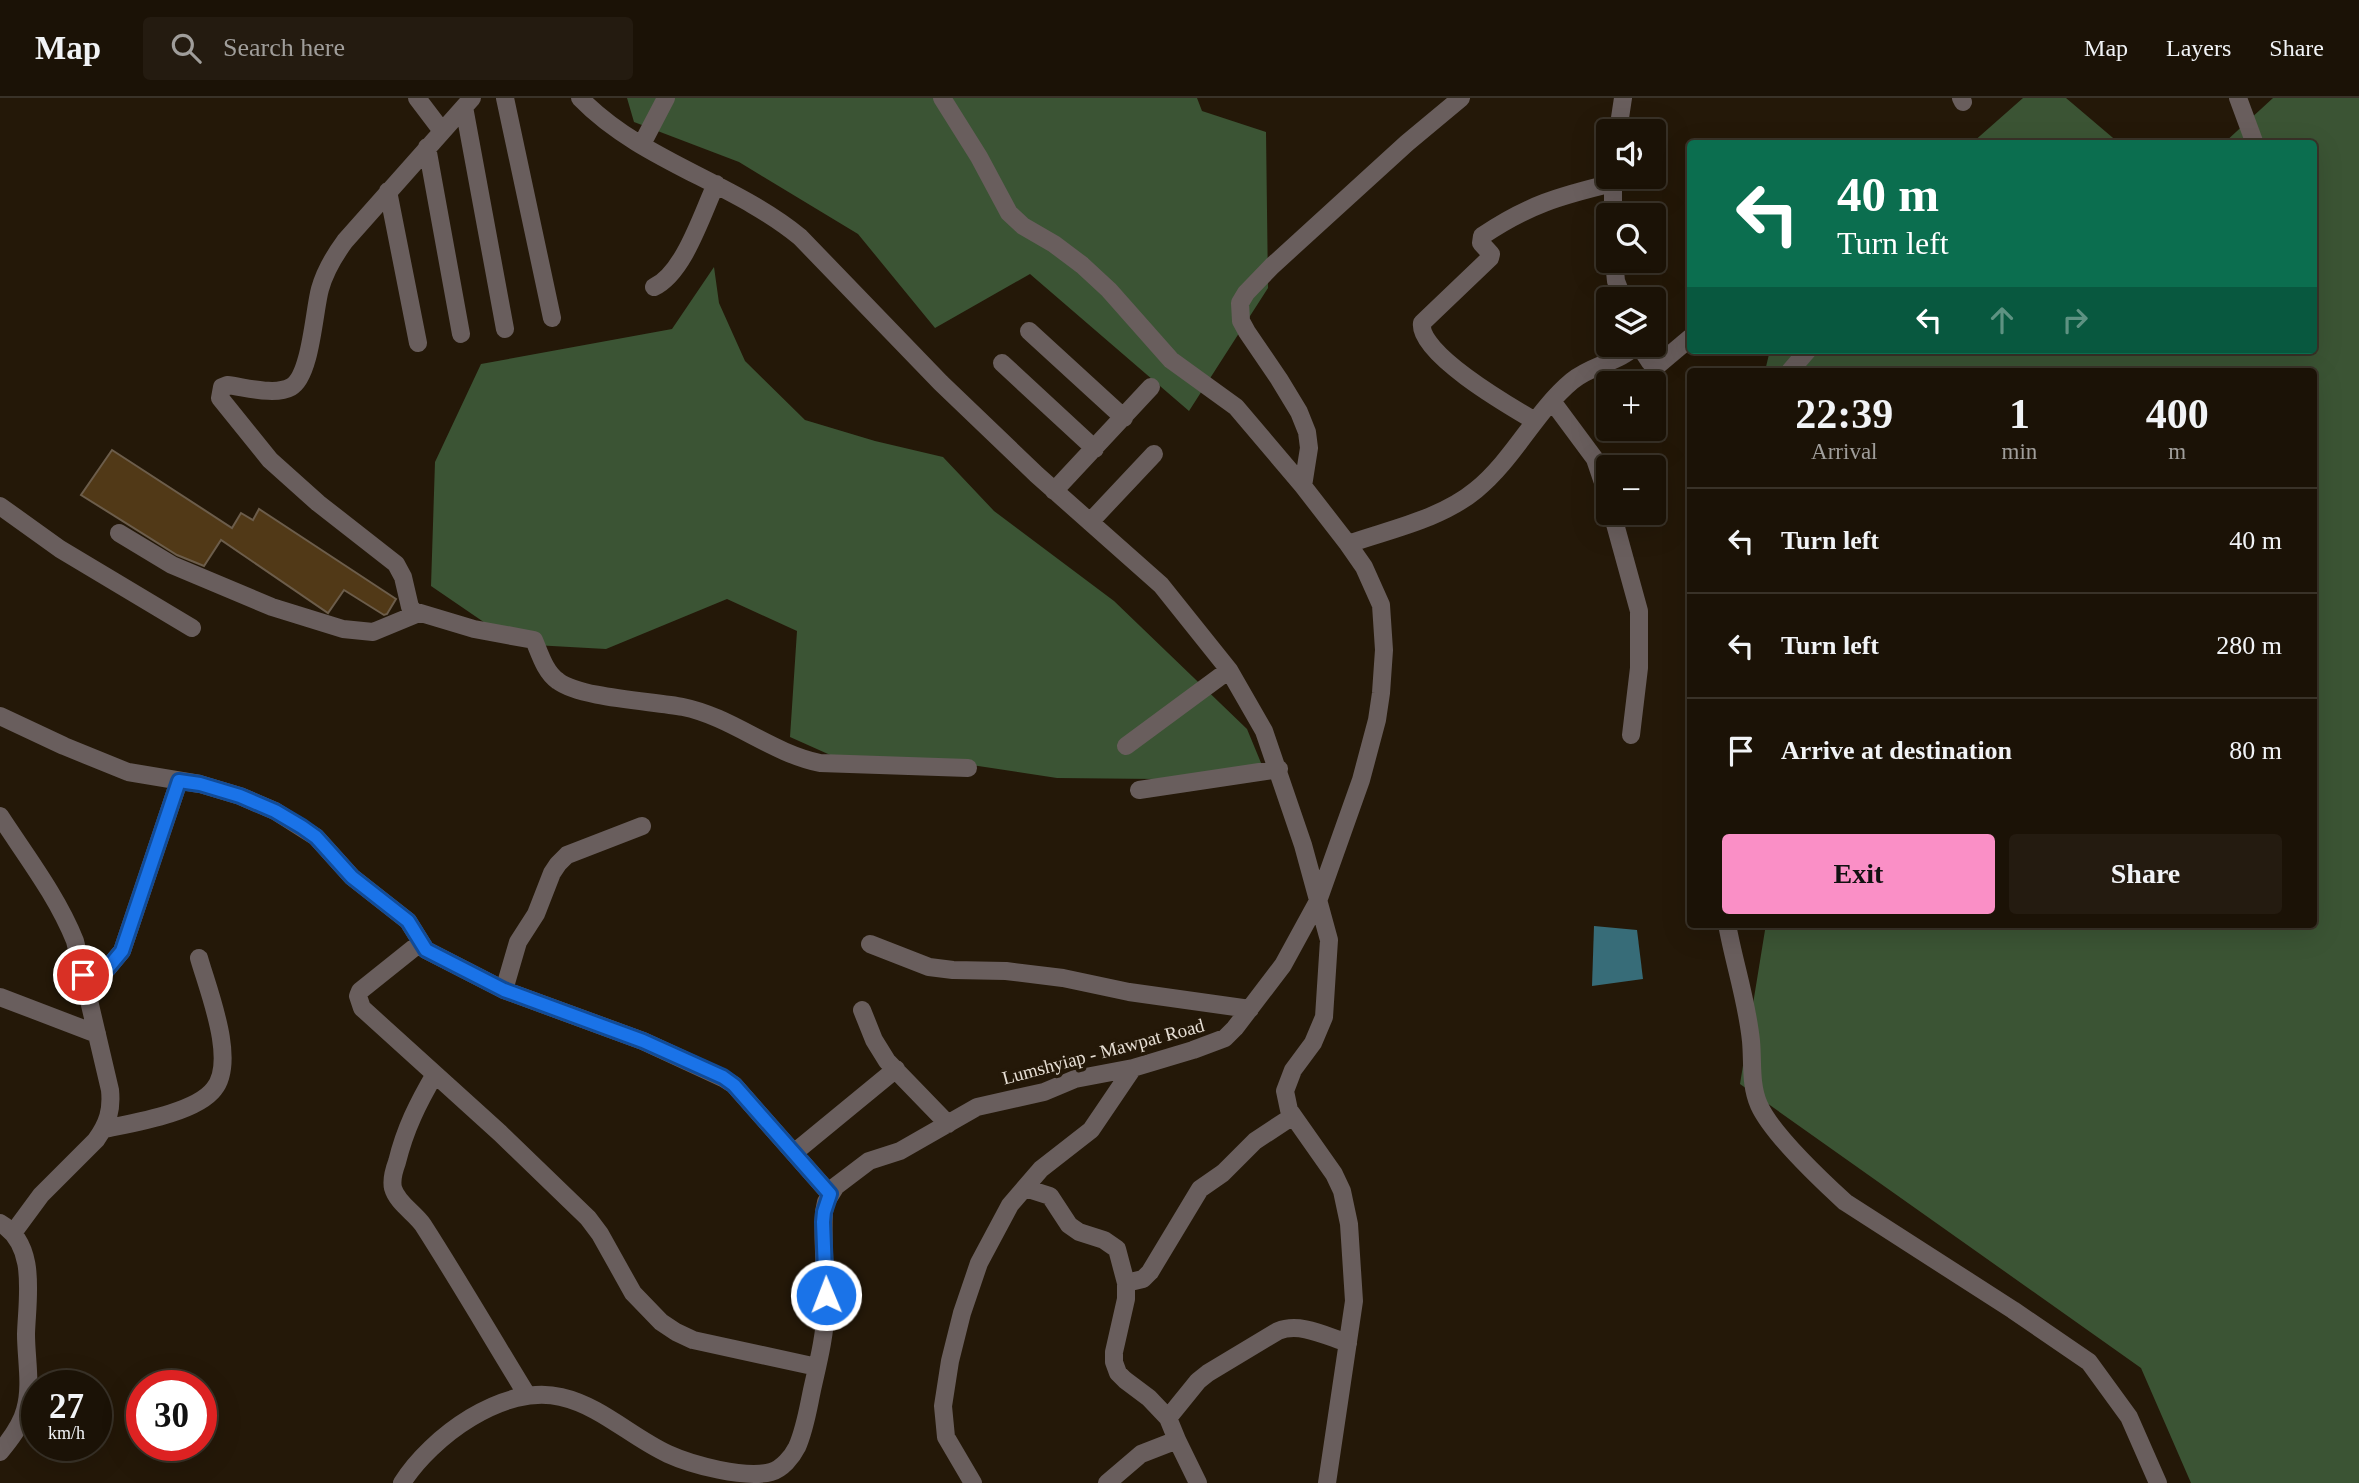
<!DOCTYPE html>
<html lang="en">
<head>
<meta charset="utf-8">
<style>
	body { margin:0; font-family:"Times New Roman",serif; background:#241b10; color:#f1f3f6; height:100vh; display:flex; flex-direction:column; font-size:26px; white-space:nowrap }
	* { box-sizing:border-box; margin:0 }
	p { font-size:23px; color:#a09e9b }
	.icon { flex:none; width:38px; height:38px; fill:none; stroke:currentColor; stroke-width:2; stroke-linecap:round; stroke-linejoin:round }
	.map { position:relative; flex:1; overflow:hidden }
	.drawer { position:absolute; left:1687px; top:270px; width:630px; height:560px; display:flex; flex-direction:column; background:#1b1206; border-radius:7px; box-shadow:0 7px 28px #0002,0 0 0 2px #393228 }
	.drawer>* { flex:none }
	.guide { position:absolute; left:1687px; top:42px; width:630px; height:214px; border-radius:7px; box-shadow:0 7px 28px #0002,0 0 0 2px #393228; background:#0b6e4f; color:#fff; overflow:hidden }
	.tools { position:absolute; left:1596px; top:21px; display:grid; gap:14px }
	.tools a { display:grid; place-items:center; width:70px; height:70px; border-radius:7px; background:#1b1206; box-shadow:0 7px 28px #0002,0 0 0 2px #393228; font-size:35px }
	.speed { position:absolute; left:21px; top:1272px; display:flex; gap:14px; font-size:35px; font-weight:700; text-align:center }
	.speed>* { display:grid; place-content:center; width:91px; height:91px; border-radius:50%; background:#1b1206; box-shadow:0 7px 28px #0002,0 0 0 2px #393228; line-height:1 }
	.speed small { font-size:18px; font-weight:400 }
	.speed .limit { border:10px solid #d22; background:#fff; color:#111 }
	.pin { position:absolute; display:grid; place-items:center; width:60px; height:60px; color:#fff; margin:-30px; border:4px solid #fff; border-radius:50%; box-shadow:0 2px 7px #0007 }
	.me { position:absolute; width:77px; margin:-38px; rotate:359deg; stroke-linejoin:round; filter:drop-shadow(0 0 5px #0008) }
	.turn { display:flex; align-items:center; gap:24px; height:147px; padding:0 35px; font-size:32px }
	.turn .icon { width:91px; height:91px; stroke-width:2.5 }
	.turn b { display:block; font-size:49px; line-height:60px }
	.lanes { display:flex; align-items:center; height:66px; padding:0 35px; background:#0003; justify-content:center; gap:35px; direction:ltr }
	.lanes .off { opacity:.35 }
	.eta { display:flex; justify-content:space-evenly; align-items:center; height:119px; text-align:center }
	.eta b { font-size:42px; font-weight:700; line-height:49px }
	.cta { display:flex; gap:14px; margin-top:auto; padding:14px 35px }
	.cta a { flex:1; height:80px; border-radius:7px; background:#fa8fc6; color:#111; font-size:28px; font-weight:700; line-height:80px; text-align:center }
	.cta a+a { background:#241b10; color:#f1f3f6 }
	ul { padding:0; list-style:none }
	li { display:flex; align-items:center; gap:21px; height:105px; padding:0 35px; border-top:2px solid #393228 }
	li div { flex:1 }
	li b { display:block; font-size:26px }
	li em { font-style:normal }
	header { display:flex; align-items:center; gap:42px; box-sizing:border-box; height:98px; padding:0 35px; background:#1b1206; border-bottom:2px solid #393228 }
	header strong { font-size:33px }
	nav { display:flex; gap:38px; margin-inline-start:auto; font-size:24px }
	.search { width:490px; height:63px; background:#241b10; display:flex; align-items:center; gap:18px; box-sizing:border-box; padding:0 24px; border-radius:7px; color:#a09e9b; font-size:26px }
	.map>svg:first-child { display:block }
	.forest { fill:#3b5434 }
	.water { fill:#376c78 }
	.building { fill:#513917; stroke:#6c5d4b; stroke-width:2 }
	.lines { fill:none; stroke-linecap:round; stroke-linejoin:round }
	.street { stroke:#695e5d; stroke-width:18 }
	.route-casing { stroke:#114b97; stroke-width:18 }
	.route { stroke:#1a73e8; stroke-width:12 }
	.labels { text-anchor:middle; stroke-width:7; stroke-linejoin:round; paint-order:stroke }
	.street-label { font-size:19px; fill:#e6ded4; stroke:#241808 }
</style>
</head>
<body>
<header>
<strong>Map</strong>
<div class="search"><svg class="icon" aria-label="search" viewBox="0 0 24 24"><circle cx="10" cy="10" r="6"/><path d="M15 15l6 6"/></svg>Search here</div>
<nav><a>Map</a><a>Layers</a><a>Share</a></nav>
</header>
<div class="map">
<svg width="2359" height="1385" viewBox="0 0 2359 1385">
	<rect width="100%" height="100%" fill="#241808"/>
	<path class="forest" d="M627 0H1197L1202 13 1266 34 1268 190 1189 313 1030 176 935 230 858 136 739 64 634 24Z
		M2023 0H2066L2119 45H1972Z
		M2273 0H2359V1385H2191L2141 1270 1740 986 1766 826H2314V273H1765L1770 252H2314V46L2224 45Z
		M714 169 719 205 745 263 805 322 875 343 943 359 994 413 1114 503 1247 631 1266 677 1157 681 1057 680 965 666 837 660 790 639 797 533 727 501 606 551 516 546 431 488 435 364 481 266 672 231Z"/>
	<path class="water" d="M1594 828 1637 832 1643 881 1592 888Z"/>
	<path class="building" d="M112 352 232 430 241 415 253 422 259 411 396 501 387 516 384 517 344 492 328 515 221 442 204 468 177 457 81 397Z"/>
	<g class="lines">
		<path class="street" d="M417 0 442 33
			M472 0 345 143C334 158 325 173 320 191 314 212 311 278 291 289 275 298 245 289 227 287L222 289 220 300 270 362 318 405 396 466 403 479 410 509 414 513 474 531 534 542C540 556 545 574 558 583 580 600 652 603 683 609 732 619 771 655 820 665L968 670
			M505 0 552 220
			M580 0C641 63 733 84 800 139L941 285 1037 377 1161 487 1229 572 1264 633 1303 747 1329 842 1324 919 1313 945 1293 972 1285 993 1289 1012 1334 1076 1342 1093 1349 1126 1354 1203 1327 1385
			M1961 0 1963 4
			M2238 0 2255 46
			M464 9 505 231
			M1618 33 1623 0
			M642 46 666 0
			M427 49 461 236
			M1613 79V117
			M388 93 418 245
			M1614 163 1616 183 1623 201
			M654 189C684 175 702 116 716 86
			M1029 233 1124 320
			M1639 247 1650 264 1658 267 1690 240
			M1002 265 1095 351
			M1790 273 1808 252
			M1552 303 1595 361 1608 399
			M1535 323C1511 309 1417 255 1422 225L1490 160 1491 156 1481 145 1482 138C1528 107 1559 98 1613 85
			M1303 388 1309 350 1307 334 1299 314 1279 281 1247 234 1241 223 1240 205 1246 195 1272 168 1407 45 1461 0
			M1054 393 1151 289
			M0 408 60 451 192 530
			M1612 415 1639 513V570L1631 637
			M1090 424 1154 356
			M119 435 172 467 272 509 343 531 373 534 419 515
			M1348 446C1391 431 1441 421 1476 392 1514 361 1535 314 1572 283 1591 267 1620 264 1637 247
			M0 618 64 648 128 674 200 686 240 698 275 713 316 739 352 779 408 823 426 852 504 892 643 943 723 980 734 987 830 1096
			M1126 648 1229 572
			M1139 692 1279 671
			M0 718C26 758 57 798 75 843L110 992C112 1012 108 1025 96 1042L41 1097 13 1135
			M1727 826C1734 865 1747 903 1751 943 1753 964 1750 987 1759 1007 1772 1036 1821 1082 1845 1104L2013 1212 2089 1264 2129 1319 2158 1385
			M420 845 360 893 358 898 362 910 500 1035 588 1120 600 1136 633 1195 661 1224 676 1234 693 1242 817 1269
			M870 846 929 869 953 872 1006 873 1063 880 1129 894 1250 911
			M83 877 107 871 122 853 179 683
			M504 892 518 844 536 816 552 775 558 766 567 757 642 728
			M0 899 97 936
			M862 912 874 942 887 963 948 1026
			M435 976C418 1005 405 1031 397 1064 394 1072 391 1081 393 1090 397 1105 415 1115 423 1127 459 1183 492 1240 527 1297
			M104 1031C132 1025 196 1015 214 991 237 963 208 892 199 860
			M795 1054 896 971
			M1025 1090 1050 1098 1069 1127 1079 1134 1104 1142 1117 1151 1126 1185V1201L1114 1254V1264L1118 1275 1125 1282 1149 1300 1168 1320 1177 1342 1141 1356 1107 1385
			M0 1125C38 1147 27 1200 26 1236 26 1261 32 1288 25 1312 21 1328 10 1342 0 1354
			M1126 1185 1143 1181 1150 1174 1200 1091 1223 1075 1255 1043 1293 1018
			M1168 1320 1198 1283 1208 1275 1278 1233C1300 1224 1326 1238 1348 1245
			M1177 1342 1198 1385
			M402 1385C431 1339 504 1285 561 1299 601 1308 631 1339 668 1356 692 1367 745 1381 771 1374 782 1371 792 1359 797 1349 805 1331 808 1311 812 1292 818 1265 825 1238 826 1209 826 1177 822 1145 824 1114L826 1104 836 1088 869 1063 900 1053 977 1009 1044 994 1075 981 1133 970 1193 952 1225 940 1235 930 1283 867 1318 803 1361 682 1377 622 1381 595 1384 552 1381 507 1364 469 1348 446 1303 388 1236 309 1171 262 1109 192 1082 167 1054 146 1023 128 1009 115 979 59 942 0
			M973 1385 946 1339 943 1308 950 1263 962 1215 979 1165 1010 1107 1041 1071 1091 1032 1133 970"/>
	</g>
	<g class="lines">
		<g class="route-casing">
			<path id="route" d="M83 877 107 871 122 853 179 683 200 686 240 698 275 713 302 729 316 739 352 779 408 823 426 852 504 892 643 943 723 979 734 987 830 1096 824 1114 823 1124 826 1197"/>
		</g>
		<use href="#route" class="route"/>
	</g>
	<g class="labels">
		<g class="street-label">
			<text transform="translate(1103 953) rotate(-15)" y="7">Lumshyiap - Mawpat Road</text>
		</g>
	</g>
</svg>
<div class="tools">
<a><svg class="icon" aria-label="sound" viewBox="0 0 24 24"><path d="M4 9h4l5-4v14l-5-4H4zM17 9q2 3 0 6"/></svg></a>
<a><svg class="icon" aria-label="search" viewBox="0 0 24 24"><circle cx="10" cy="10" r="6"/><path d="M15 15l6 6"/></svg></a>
<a><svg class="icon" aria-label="layers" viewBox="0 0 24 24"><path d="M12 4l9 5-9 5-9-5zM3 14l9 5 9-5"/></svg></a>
<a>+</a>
<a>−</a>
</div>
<div class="speed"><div>27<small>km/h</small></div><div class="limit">30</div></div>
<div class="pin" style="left:83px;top:877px;background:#d93025"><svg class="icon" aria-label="arrive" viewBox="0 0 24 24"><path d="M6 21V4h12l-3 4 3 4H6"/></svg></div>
<svg class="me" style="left:826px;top:1197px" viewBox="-20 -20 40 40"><circle r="17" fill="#1a73e8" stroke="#fff" stroke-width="3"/><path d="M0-11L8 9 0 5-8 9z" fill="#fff"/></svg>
<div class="guide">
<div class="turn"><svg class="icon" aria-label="left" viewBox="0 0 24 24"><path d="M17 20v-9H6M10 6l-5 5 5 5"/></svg><div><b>40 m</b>Turn left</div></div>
<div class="lanes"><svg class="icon" aria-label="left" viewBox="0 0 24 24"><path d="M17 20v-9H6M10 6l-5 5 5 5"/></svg><svg class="icon off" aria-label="ahead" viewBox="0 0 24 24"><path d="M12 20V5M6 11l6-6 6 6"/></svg><svg class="icon off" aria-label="right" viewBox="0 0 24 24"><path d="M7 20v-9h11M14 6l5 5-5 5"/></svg></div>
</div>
<section class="drawer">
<div class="eta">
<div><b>22:39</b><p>Arrival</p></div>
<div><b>1</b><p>min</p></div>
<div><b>400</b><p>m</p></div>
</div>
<ul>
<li><svg class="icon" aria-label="left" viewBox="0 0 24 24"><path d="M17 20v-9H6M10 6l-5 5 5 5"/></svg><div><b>Turn left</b></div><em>40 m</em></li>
<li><svg class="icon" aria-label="left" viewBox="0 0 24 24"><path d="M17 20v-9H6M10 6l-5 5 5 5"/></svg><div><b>Turn left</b></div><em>280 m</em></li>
<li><svg class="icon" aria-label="arrive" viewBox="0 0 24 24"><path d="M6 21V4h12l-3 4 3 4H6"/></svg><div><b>Arrive at destination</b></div><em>80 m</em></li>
</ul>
<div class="cta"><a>Exit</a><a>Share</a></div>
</section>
</div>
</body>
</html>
